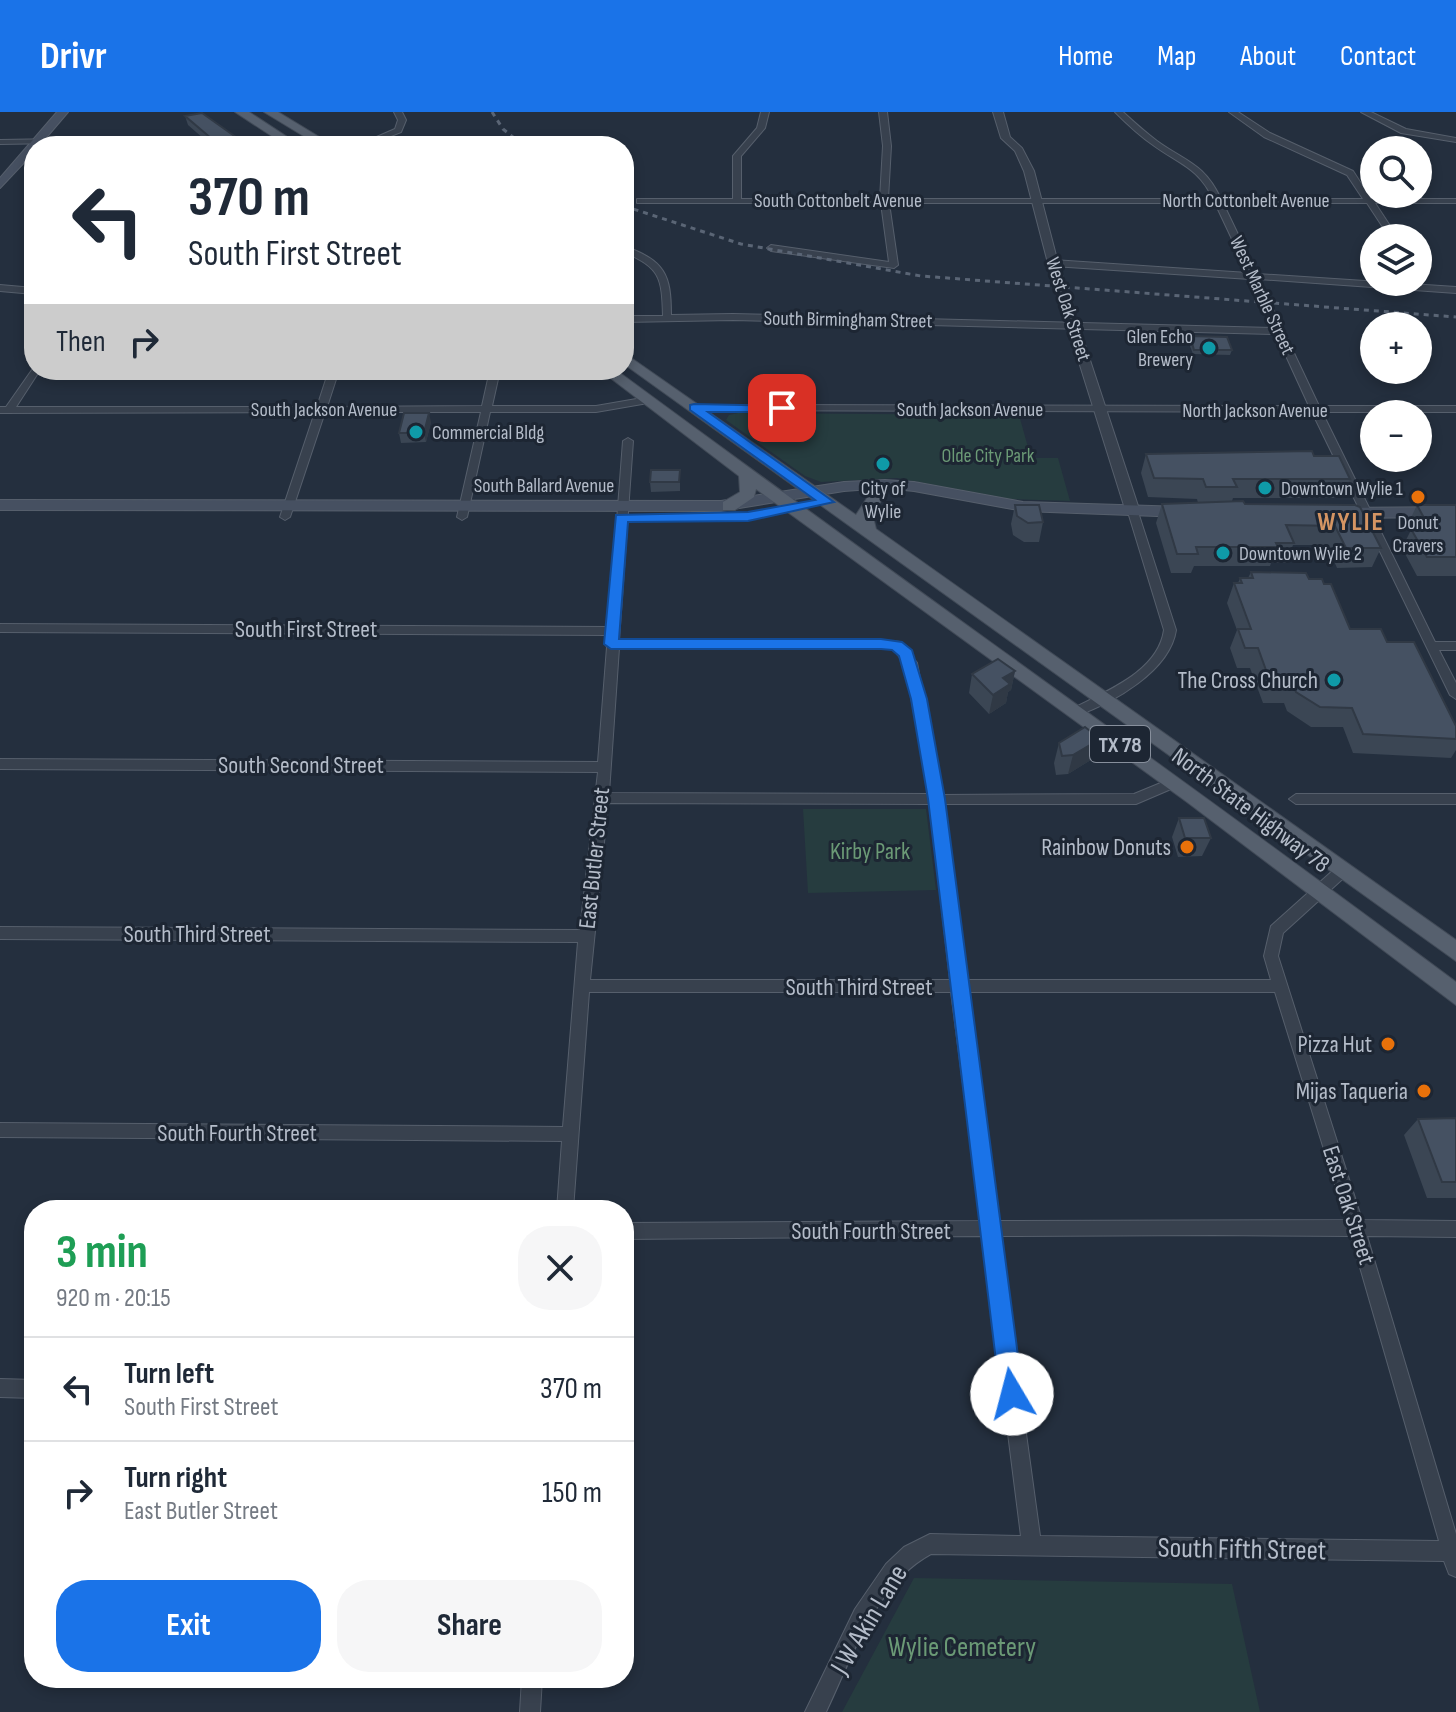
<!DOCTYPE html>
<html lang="en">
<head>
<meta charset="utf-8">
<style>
	body { margin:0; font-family:"Sofia Sans Condensed",sans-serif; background:#f6f6f7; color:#1f2937; height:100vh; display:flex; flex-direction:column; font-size:30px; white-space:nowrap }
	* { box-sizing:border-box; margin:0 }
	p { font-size:26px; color:#747a83 }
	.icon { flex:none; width:44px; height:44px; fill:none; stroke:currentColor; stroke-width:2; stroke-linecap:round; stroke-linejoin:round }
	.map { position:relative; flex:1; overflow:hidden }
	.details { position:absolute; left:24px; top:1088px; width:610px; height:488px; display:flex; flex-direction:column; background:#fff; border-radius:32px; box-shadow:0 4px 12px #0003 }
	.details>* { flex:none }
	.hud { position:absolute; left:24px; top:24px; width:610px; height:244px; border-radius:32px; box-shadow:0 4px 12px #0003; background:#fff; color:#1f2937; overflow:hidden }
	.fabs { position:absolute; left:1360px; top:24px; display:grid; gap:16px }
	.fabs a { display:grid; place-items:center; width:72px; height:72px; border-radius:50%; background:#fff; box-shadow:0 4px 12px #0003; font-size:40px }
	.pin { position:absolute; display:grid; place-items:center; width:68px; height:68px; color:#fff; margin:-34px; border-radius:16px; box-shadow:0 4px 12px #0006 }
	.me { position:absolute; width:88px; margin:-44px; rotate:352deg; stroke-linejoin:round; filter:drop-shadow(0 0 6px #0008) }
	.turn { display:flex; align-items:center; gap:28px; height:168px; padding:0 32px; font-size:36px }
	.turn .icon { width:104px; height:104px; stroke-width:2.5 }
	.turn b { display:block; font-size:56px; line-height:68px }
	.then { display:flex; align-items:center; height:76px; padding:0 32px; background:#0003; gap:16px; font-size:30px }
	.round { display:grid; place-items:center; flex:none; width:84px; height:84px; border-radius:32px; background:#f6f6f7 }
	.headline { display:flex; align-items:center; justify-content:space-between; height:136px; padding:0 32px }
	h1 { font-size:48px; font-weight:700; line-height:60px; color:#1e9e55 }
	.primary-button { display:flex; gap:16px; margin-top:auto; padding:16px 32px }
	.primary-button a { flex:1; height:92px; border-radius:32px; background:#1a73e8; color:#fff; font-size:32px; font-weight:700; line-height:92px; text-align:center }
	.primary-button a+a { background:#f6f6f7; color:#1f2937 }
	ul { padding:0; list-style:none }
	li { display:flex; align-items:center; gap:24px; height:104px; padding:0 32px; border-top:2px solid #e0e1e3 }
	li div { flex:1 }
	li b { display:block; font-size:30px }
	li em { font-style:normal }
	header { display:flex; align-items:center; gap:48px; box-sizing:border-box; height:112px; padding:0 40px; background:#1a73e8; color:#fff }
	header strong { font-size:38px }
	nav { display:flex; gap:44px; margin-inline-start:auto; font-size:28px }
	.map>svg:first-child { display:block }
	.green { fill:#263c3f }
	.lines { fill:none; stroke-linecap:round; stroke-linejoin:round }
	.minor-casing { stroke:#565f6c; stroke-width:2 }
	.tertiary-casing { stroke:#565f6c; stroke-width:2 }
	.secondary-casing { stroke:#565f6c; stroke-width:2 }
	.primary-casing { stroke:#414a57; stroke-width:2 }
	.minor { fill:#38414e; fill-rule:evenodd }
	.tertiary { fill:#38414e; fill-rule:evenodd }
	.secondary { fill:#465061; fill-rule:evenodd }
	.primary { fill:#56606e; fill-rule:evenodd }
	.rail { stroke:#5a6575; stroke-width:3; stroke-dasharray:5 5; stroke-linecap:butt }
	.wall { fill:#3b4654 }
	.shaded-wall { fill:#303945 }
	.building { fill:#455162; stroke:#303945; stroke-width:2 }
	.route { fill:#1a73e8; stroke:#114b97; stroke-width:2 }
	.culture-dot { fill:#0f9aa8; stroke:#1d2633; stroke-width:3 }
	.food-dot { fill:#e8710a; stroke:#1d2633; stroke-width:3 }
	.labels { text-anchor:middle; stroke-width:6; stroke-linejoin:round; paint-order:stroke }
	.far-street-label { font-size:20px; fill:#b4bcc9; stroke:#1d2633 }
	.far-poi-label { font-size:20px; fill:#b4bcc9; stroke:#1d2633; text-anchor:start }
	.far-park-label { font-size:20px; fill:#6b9a76; stroke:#1d2633 }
	.shield { fill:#1d2633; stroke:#878f9c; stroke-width:2 }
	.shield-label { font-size:22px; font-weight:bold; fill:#b4bcc9 }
	.street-label { font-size:24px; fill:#b4bcc9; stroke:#1d2633 }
	.poi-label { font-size:24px; fill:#b4bcc9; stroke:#1d2633; text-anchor:end }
	.park-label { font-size:24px; fill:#6b9a76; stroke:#1d2633 }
	.far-district-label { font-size:26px; font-weight:bold; letter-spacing:2px; fill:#d59563; stroke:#1d2633 }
	.near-street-label { font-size:28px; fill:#b4bcc9; stroke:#1d2633 }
	.near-park-label { font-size:28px; fill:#6b9a76; stroke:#1d2633 }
</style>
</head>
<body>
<header>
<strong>Drivr</strong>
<nav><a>Home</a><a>Map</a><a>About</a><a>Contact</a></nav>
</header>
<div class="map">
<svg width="1456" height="1600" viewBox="0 0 1456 1600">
	<rect width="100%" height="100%" fill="#242f3e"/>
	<path class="green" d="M738 301 1019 303 1031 346H1058L1070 389 1011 387 897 366 821 370 805 364 726 308 729 303Z
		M803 697H926L936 778 808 781Z
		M914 1466 1232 1472 1260 1600H842Z"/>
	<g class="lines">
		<g class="minor-casing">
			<path id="minor" d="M394 0H402L406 8 401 20 366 34H356L395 17 398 8Z
				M761 0H769L765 16 741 44V87H880L883 34 879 0H887L891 34 888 87H1213C1199 56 1179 52 1153 33 1140 24 1127 12 1115 0H1123C1134 10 1145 20 1157 29 1186 50 1204 51 1221 87H1363L1347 63 1264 25 1229 0H1238L1270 21 1353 59 1371 87H1456V91H1375L1398 126H1390L1367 91H1223L1257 162 1456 175V181L1259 167 1319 294H1456V300H1322L1435 530H1456V538H1439L1456 571V587L1450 583 1312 300 691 298 689 296 694 293 1309 294 1276 222 733 208 624 210V204H663C662 165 660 156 624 140V134C665 149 671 162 671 203L733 202 1273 216 1250 167 1053 154 1049 151 1053 148 1248 161 1215 91H889L898 153 894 156 771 139 767 136 771 133 889 150 881 91H637V87H733V44L757 16Z
				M1361 0H1371L1406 17 1456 26V30L1401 21Z
				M58 27 59 29 55 31 0 32V28Z
				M34 255V258H40L16 295H317L329 258H339L327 295 482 294 490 258H500L492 294H596L648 285 653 288 648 291 596 300H490L467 405 462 408 457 405 481 300H325L290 405 285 408 280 405 315 300 0 301V295H6Z
				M628 326 633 329 619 528H881L900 530 917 551 942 683 1134 682 1168 668H1178L1179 671 1178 674 1136 692H943L964 868H1271L1264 844 1271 814 1338 754H1348L1350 758 1348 762 1283 821 1278 844 1362 1108 1456 1109V1125L1367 1124 1456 1422V1465L1449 1462 1444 1449 931 1442C875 1472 852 1546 826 1600H805L855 1497 886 1452 904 1435 930 1422 1021 1424 983 1124 624 1127V1111L981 1109 951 880H589L573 1098H557L562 1029 0 1025V1011L563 1015 578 830 0 827V815L580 818 598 660 0 657V647L598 650 607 535 605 532 608 523 0 520V512L609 515 623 329ZM619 536 893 537 905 552 929 682 609 681ZM608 691 930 692 950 868H590ZM966 880H1275L1346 1108 997 1109ZM1213 1123 1351 1124 1439 1429 1040 1424 999 1124Z
				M1133 397 1138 400 1176 518C1170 559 1113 591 1076 604L1070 600 1072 597C1106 579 1158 560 1164 518L1128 400Z
				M1296 682H1456V692H1296L1289 687Z
				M0 1267 34 1268V1286L0 1285Z
				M522 1566H542L540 1600H520Z"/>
		</g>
		<g class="tertiary-casing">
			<path id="tertiary" d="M993 0H1003L1010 25 1022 36 1034 59 1058 151 1140 400 1138 403H1128L1126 400 1048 151 1024 59 1015 39 1001 26Z
				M0 173 34 176V182L0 179Z"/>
		</g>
		<g class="secondary-casing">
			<path id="secondary" d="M57 0H68L39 34H34V40L0 76V66Z
				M885 368 914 370 1023 390 1184 395 1192 400 1184 405 1023 399 914 379 885 376 844 379 721 399 0 398V388L721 389 844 370Z
				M1456 395V405L1336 406 1328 401 1336 396Z"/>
		</g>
		<g class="primary-casing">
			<path id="primary" d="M235 0H249L301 34H287Z
				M264 0H278L334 34H320Z
				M624 241 856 403 871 380H883L885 384 872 401 876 417 1456 828V849L624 252Z
				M600 258H616C895 464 1179 663 1456 870V893L1187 690 756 377 754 385 735 398H723V390L740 380 739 364Z"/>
		</g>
		<use href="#minor" class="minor"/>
		<use href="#tertiary" class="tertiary"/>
		<use href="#secondary" class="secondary"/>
		<use href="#primary" class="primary"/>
		<path class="rail" d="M492 0 503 17 524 34
			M624 94 741 132 921 164 1456 205"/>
	</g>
	<path class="wall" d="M185 4 241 34H212L188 13Z
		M1190 224 1232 238 1230 243 1193 242 1188 229Z
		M431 310 426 330 401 331 399 321Z
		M1146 342 1314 344 1350 367 1341 386H1233L1232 389 1245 392 1355 393 1381 436 1372 455 1337 456 1327 433H1293L1286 451H1271L1270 454H1194L1191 461H1171L1156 411 1162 392 1198 391 1197 387 1148 385 1141 361Z
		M680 358V379L651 380 650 370Z
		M1015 393 1043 410 1039 430H1024L1013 423 1011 412Z
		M1417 393H1456V464H1417L1402 436 1411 418 1408 412Z
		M1251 460 1309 467 1350 517 1387 530 1456 614V638L1451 646 1353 641 1343 615H1311L1287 599 1284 591H1263L1250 556H1237L1230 536 1237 518 1227 491 1234 471H1238L1240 466H1248Z
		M1015 559 1011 578 1008 580 1006 591 989 602 969 581 972 562Z
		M1059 631 1094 646 1068 662 1056 663 1054 651Z
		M1179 706 1211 726 1202 744 1178 745 1172 725Z
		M1456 1006V1086H1427L1404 1023 1418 1007Z"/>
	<path class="shaded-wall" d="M240 28 241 34 219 33Z
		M429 301 431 310 426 330 424 321Z
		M1015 559 1011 578 1008 580 1006 591 989 602 993 583 1003 566Z
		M1100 627 1094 646 1068 662 1073 643Z"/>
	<path class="building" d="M202 1 240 28 219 33 185 4Z
		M1190 224 1227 225 1232 238H1194Z
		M404 301H429L424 321H399Z
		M1312 339 1314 344H1339L1350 367H1233L1237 375H1206L1203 367 1154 366 1146 342Z
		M651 358H680L679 370H650Z
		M1243 389 1245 392 1355 393 1360 395 1381 436H1346L1335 414 1286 413 1294 431H1276L1278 435H1196L1198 442H1177L1162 392Z
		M1015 393H1039L1043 410 1028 411 1017 404Z
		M1417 393H1456V445H1427L1411 417H1430Z
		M1251 460 1306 461 1309 467H1322L1324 472H1331L1350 517H1381L1387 530H1414L1456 614V627L1363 622 1352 596 1320 595 1296 580 1293 572H1271L1258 536H1245L1238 517H1251L1234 471H1242L1240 466H1253Z
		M998 547 1015 559 1003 566 1010 572 993 583 972 562Z
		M1085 615 1100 627 1073 643 1062 644 1059 631Z
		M1179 706H1204L1211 726H1185Z
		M1456 1006V1070H1442L1418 1007Z"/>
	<path class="route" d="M694 292 786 294V299L782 300H708L834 390 748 409 628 410 619 527H881L902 530 912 538 927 587 945 687 1023 1282 1020 1290 1012 1294 1003 1290 1000 1282 928 687 911 587 899 544 892 538 881 537H611L604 532 616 403 748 400 815 388 690 298V293Z"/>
	<g class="culture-dot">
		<circle cx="1209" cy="236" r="8"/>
		<circle cx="416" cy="320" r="8"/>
		<circle cx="883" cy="352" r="8"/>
		<circle cx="1265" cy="376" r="8"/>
		<circle cx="1223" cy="441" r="8"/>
		<circle cx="1334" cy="568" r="8"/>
	</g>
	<g class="food-dot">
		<circle cx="1418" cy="385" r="8"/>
		<circle cx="1187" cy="735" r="8"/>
		<circle cx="1388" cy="932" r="8"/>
		<circle cx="1424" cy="979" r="8"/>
	</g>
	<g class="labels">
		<g class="far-street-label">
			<text x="838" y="95">South Cottonbelt Avenue</text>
			<text x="1246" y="95">North Cottonbelt Avenue</text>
			<text transform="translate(1263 183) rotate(65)" y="7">West Marble Street</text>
			<text transform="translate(1069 197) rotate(72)" y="7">West Oak Street</text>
			<text transform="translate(848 207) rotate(1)" y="7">South Birmingham Street</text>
			<text x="324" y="304">South Jackson Avenue</text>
			<text x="970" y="304">South Jackson Avenue</text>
			<text x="1255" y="305">North Jackson Avenue</text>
			<text x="544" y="380">South Ballard Avenue</text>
		</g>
		<g class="far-poi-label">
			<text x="1193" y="231" text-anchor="end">Glen Echo<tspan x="1193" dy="23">Brewery</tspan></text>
			<text x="432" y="327">Commercial Bldg</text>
			<text x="883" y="383" text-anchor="middle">City of<tspan x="883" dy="23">Wylie</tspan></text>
			<text x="1281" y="383">Downtown Wylie 1</text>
			<text x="1418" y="417" text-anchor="middle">Donut<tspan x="1418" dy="23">Cravers</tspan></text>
			<text x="1239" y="448">Downtown Wylie 2</text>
		</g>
		<g class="far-park-label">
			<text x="988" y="350">Olde City Park</text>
		</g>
		<rect class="shield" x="1090" y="614" width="60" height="36" rx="6"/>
		<g class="shield-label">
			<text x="1120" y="640">TX 78</text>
		</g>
		<g class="street-label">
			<text x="306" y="525">South First Street</text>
			<text x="301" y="661">South Second Street</text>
			<text transform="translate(1251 698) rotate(37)" y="8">North State Highway 78</text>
			<text transform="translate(594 746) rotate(-84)" y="8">East Butler Street</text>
			<text x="197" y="830">South Third Street</text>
			<text x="859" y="883">South Third Street</text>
			<text x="237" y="1029">South Fourth Street</text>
			<text transform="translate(1349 1093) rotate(72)" y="8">East Oak Street</text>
			<text x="871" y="1127">South Fourth Street</text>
		</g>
		<g class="poi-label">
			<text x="1318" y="576">The Cross Church</text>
			<text x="1171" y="743">Rainbow Donuts</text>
			<text x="1372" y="940">Pizza Hut</text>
			<text x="1408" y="987">Mijas Taqueria</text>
		</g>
		<g class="park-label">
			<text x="870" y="747">Kirby Park</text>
		</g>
		<g class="far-district-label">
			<text x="1351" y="418">WYLIE</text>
		</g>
		<g class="near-street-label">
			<text transform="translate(1242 1436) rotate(1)" y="10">South Fifth Street</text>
			<text transform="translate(868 1507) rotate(-59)" y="10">J W Akin Lane</text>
		</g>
		<g class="near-park-label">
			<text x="962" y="1544">Wylie Cemetery</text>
		</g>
	</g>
</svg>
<div class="fabs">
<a><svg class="icon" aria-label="search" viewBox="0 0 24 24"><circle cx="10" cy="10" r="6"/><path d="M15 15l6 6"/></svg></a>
<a><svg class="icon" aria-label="layers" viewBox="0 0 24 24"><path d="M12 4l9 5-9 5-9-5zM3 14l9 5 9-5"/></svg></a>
<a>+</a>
<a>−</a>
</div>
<div class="pin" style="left:782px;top:296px;background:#d93025"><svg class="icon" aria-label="arrive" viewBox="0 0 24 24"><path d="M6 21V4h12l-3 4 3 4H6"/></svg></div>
<svg class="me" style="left:1012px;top:1282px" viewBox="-20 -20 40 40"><circle r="19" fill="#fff"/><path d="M0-13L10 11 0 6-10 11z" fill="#1a73e8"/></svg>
<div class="hud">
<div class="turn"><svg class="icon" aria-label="left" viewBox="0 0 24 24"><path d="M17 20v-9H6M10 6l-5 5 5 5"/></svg><div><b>370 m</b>South First Street</div></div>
<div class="then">Then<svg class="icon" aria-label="right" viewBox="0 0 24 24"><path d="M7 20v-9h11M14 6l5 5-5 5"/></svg></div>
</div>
<section class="details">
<div class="headline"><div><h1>3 min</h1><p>920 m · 20:15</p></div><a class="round"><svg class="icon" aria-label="close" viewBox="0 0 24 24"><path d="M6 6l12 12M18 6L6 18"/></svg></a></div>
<ul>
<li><svg class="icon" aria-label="left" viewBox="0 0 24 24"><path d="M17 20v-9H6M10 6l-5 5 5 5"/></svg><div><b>Turn left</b><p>South First Street</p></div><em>370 m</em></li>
<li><svg class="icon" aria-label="right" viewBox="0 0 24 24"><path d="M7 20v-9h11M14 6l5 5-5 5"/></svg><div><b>Turn right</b><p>East Butler Street</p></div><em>150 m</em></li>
</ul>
<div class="primary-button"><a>Exit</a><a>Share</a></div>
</section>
</div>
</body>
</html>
